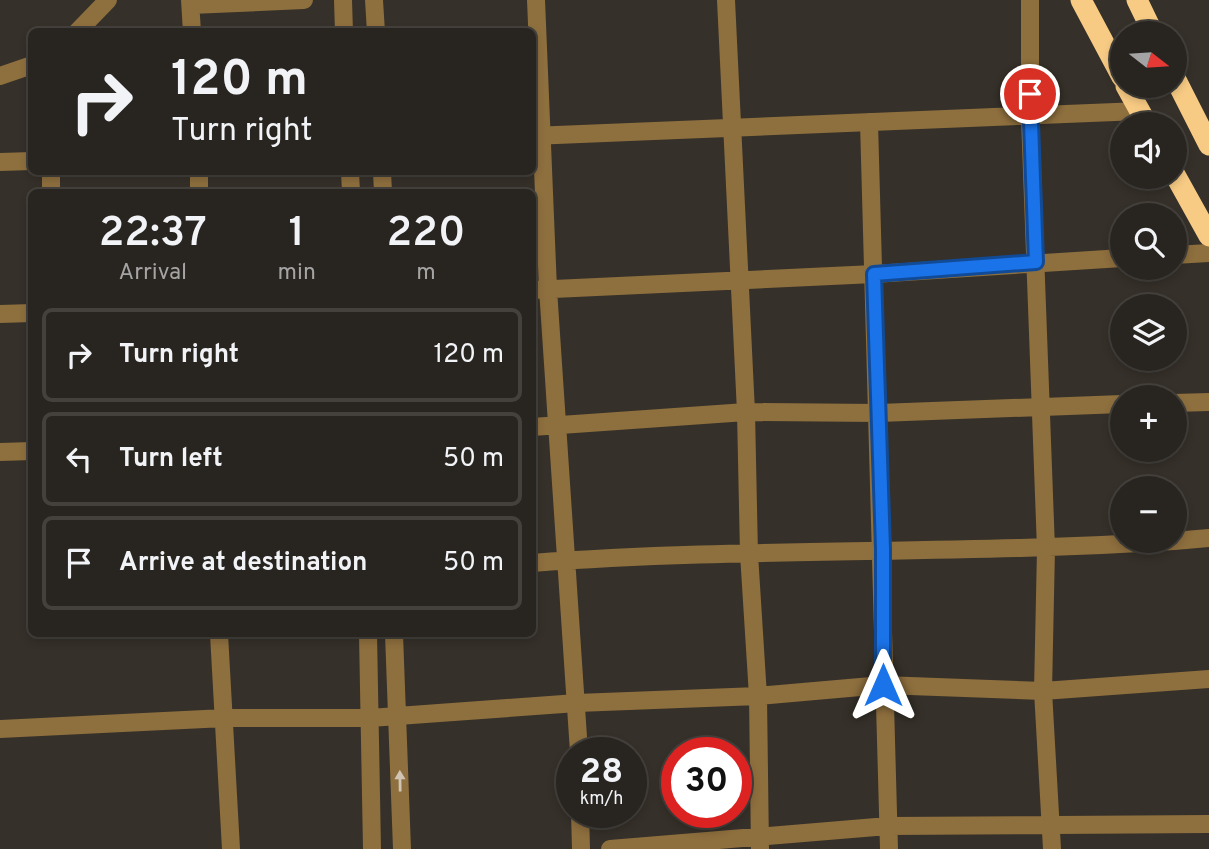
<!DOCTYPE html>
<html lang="en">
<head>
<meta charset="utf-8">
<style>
	body { margin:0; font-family:Overpass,sans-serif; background:#302c28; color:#f1f3f6; height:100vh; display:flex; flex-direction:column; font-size:26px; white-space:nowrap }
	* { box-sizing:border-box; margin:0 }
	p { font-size:23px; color:#a5a4a4 }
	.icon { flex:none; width:38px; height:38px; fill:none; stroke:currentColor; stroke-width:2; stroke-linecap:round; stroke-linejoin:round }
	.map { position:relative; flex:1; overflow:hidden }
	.sheet { position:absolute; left:28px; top:189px; width:508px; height:448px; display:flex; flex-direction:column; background:#28241f; border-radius:10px; box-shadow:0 4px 10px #0003,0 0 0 2px #44413d }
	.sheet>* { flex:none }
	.top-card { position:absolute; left:28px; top:28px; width:508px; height:147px; border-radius:10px; box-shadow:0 4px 10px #0003,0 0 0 2px #44413d; background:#28241f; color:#f1f3f6; overflow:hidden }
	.needle { width:46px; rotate:107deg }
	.controls { position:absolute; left:1110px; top:21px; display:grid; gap:14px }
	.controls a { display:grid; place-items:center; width:77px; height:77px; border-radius:50%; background:#28241f; box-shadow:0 4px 10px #0003,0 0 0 2px #44413d; font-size:35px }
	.speed { position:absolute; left:556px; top:737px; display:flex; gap:14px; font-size:35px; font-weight:700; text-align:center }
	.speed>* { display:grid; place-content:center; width:91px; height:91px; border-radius:50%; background:#28241f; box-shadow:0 4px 10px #0003,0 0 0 2px #44413d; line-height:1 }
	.speed small { font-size:18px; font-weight:400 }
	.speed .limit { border:10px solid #d22; background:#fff; color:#111 }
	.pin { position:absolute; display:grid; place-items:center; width:60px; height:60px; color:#fff; margin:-30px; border:4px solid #fff; border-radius:50%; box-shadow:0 2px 7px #0007 }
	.me { position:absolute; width:77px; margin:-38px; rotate:0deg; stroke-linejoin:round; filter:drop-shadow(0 0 5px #0008) }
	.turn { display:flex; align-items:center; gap:24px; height:147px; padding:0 28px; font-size:32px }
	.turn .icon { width:91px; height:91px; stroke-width:2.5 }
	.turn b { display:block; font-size:49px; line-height:60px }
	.eta { display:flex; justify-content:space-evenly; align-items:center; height:119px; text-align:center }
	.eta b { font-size:42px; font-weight:600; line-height:49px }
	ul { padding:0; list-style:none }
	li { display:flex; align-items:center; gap:21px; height:94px; margin:0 14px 10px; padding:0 14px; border:4px solid #44413d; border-radius:10px }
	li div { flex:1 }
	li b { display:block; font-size:26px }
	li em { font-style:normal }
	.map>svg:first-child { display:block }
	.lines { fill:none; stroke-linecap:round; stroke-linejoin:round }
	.minor { stroke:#8e6f3e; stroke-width:18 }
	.highway { stroke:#f8cb84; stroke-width:21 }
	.oneway { fill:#d0c5b4 }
	.route-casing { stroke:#114b97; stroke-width:18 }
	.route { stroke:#1a73e8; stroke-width:12 }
</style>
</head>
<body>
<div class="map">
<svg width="1209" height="849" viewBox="0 0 1209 849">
	<rect width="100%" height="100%" fill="#353029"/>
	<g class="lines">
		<path class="minor" d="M190 0 192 32
			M343 0 344 32
			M374 0 376 32
			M536 0 548 289 579 752
			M726 0 746 412 749 554 758 696 760 849
			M1030 0V118L1046 549 1043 691 1052 849
			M191 5 304 0
			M77 32 108 0
			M0 76 32 65
			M869 122 889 849
			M532 136 1140 111
			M0 162 32 161
			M51 172V192
			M199 172V192
			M350 172 351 192
			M382 172 383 192
			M1174 255 1209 253
			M532 290 874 274 1122 258
			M0 314 32 313
			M1174 403 1209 402
			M532 427 746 412 879 413 1122 404
			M0 452 32 451
			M1174 541 1209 538
			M532 563C746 547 960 555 1174 541
			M219 634 231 849
			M368 634 372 849
			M394 634 402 849
			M0 729 225 718H370L577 703 758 696 883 685 1043 691 1209 679
			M580 812 581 849
			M610 849 888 826 1209 824"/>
		<path class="highway" d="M1081 0 1122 77
			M1137 0 1153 33
			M1174 76 1209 145
			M1126 86 1147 124
			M1174 173 1209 236"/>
	</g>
	<defs><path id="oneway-solid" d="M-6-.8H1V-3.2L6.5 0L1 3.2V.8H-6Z" transform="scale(1.75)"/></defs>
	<use class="oneway" href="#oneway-solid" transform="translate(400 781) rotate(-91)"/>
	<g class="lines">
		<g class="route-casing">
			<path id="route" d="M883 685V549L874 274 1036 262 1030 94"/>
		</g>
		<use href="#route" class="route"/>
	</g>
</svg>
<div class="controls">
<a><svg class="needle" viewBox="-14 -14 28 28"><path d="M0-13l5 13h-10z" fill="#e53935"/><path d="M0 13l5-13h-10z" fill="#a5a4a4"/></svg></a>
<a><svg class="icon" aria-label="sound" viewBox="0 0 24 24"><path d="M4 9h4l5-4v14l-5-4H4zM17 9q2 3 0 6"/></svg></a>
<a><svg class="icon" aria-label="search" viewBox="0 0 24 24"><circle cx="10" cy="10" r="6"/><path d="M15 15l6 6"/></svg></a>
<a><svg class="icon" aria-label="layers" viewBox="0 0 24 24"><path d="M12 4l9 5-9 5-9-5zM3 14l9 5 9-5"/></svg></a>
<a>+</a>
<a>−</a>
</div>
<div class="speed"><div>28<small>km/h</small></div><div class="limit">30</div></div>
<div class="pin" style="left:1030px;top:94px;background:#d93025"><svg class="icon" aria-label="arrive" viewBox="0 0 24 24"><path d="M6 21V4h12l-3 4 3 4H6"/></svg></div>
<svg class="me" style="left:883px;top:685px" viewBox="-20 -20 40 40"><path d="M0-17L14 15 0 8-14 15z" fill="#1a73e8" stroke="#fff" stroke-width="4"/></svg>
<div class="top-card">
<div class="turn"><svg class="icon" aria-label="right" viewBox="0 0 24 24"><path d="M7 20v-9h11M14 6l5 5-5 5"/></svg><div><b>120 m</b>Turn right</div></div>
</div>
<section class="sheet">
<div class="eta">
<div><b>22:37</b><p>Arrival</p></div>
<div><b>1</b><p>min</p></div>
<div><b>220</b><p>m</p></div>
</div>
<ul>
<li><svg class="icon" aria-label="right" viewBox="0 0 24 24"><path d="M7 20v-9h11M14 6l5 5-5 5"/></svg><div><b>Turn right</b></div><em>120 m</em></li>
<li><svg class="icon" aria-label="left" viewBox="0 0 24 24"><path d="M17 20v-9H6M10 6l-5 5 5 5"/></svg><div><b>Turn left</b></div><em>50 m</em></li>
<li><svg class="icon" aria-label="arrive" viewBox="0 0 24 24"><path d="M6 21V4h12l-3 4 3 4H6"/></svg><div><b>Arrive at destination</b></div><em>50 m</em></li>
</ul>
</section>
</div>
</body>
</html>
